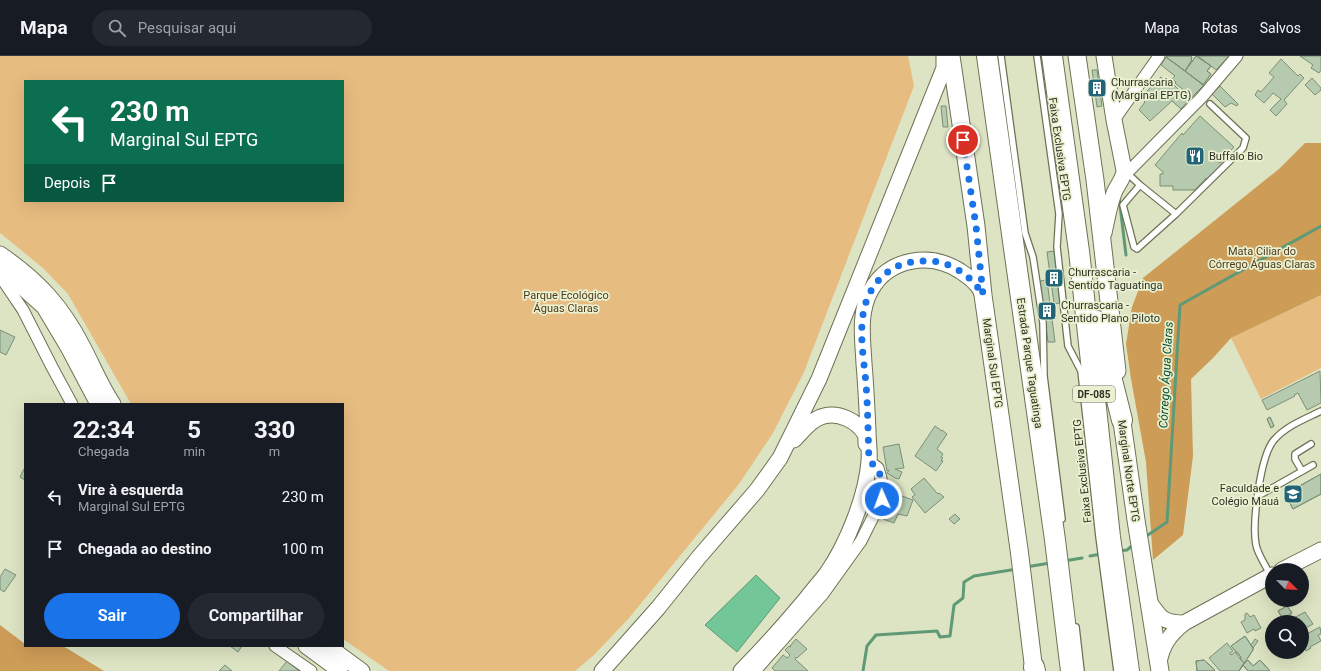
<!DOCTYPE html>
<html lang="pt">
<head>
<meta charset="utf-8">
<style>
	body { margin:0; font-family:Roboto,sans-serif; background:#242831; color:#f1f3f6; height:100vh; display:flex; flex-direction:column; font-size:15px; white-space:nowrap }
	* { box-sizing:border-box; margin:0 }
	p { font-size:13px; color:#9ea1a6 }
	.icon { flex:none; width:22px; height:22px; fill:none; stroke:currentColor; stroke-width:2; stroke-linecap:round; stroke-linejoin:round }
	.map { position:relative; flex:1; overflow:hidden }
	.sheet { position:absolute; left:24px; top:347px; width:320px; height:244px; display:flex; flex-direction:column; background:#171b24; border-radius:0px; box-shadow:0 4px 16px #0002 }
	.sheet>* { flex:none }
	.top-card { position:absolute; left:24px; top:24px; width:320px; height:122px; border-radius:0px; box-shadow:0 4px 16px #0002; background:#0b6e4f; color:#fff; overflow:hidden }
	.needle { width:26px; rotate:114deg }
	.tools { position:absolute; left:1265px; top:507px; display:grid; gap:8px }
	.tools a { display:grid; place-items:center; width:44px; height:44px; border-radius:50%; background:#171b24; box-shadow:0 4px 16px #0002; font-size:20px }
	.pin { position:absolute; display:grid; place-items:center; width:34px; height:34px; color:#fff; margin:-17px; border:2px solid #fff; border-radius:50%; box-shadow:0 1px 4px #0007 }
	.me { position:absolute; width:44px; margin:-22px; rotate:358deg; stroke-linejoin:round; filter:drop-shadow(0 0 3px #0008) }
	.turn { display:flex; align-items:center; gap:14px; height:84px; padding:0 20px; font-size:18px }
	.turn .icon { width:52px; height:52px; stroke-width:2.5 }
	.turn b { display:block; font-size:28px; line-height:34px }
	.then { display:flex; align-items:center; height:38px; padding:0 20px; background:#0003; gap:8px; font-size:15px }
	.eta { display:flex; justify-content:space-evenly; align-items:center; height:68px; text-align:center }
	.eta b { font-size:24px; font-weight:700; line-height:28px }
	.cta { display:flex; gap:8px; margin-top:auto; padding:8px 20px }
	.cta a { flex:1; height:46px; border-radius:24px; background:#1a73e8; color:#fff; font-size:16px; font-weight:700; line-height:46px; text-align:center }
	.cta a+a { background:#242831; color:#f1f3f6 }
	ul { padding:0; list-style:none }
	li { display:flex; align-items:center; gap:12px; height:52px; padding:0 20px }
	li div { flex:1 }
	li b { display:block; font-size:15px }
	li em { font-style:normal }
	header { display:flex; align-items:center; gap:24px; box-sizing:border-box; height:56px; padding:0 20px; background:#171b24; border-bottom:1px solid #363941 }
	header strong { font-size:19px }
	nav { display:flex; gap:22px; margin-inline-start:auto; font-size:14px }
	.search { width:280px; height:36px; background:#242831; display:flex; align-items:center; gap:10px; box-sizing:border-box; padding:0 14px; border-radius:22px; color:#9ea1a6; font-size:15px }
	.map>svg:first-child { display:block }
	.green { fill:#e7bc80; fill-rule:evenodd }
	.forest { fill:#cd9c56 }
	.water { fill:#73c698; stroke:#5f9976 }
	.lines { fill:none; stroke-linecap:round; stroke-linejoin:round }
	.stream { stroke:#5f9976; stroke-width:3 }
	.building { fill:#b5caae; stroke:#7c8f75 }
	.lane-casing { stroke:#6c7254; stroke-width:8 }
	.street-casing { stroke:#6c7254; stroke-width:13 }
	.secondary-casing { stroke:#6c7254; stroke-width:17 }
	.primary-casing { stroke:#6c7254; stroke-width:19 }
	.highway-casing { stroke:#6c7254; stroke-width:22 }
	.lane { stroke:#fff; stroke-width:5.5 }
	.street { stroke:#fff; stroke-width:11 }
	.secondary { stroke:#fff; stroke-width:15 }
	.primary { stroke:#fff; stroke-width:17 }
	.highway { stroke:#fff; stroke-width:20 }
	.route { stroke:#1a73e8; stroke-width:7; stroke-dasharray:0 12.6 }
	.labels { text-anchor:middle; stroke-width:3.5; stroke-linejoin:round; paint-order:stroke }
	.shield { fill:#eaf1d0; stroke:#676b58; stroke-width:1 }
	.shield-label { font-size:10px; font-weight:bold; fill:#2f3125 }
	.poi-label { font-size:11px; fill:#2f3125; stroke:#eaf1d0; text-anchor:start }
	.street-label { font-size:11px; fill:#2f3125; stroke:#eaf1d0 }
	.park-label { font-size:11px; fill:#4e391a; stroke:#eaf1d0 }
	.water-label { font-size:12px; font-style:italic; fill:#094d30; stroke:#eaf1d0 }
</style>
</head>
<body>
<header>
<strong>Mapa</strong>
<div class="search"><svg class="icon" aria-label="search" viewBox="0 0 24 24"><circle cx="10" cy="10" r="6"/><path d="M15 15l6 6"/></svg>Pesquisar aqui</div>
<nav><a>Mapa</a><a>Rotas</a><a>Salvos</a></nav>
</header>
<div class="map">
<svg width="1321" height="615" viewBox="0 0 1321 615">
	<rect width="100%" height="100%" fill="#dde4c3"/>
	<path class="green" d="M0 0H908L914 30 804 316 773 377 739 428 629 562 594 599 575 615H389L343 583V348H131L68 238 43 212 0 177ZM25 25H343V145H25Z
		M1321 239V312L1261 343 1231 282Z"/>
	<path class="forest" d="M1305 87H1321V239L1231 282 1213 302 1191 323 1193 400 1183 479 1153 504 1146 406 1131 323 1126 288 1132 251 1143 222 1279 113Z
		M0 569 25 588V590H63L104 615H0Z"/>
	<path class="water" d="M756 519 780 542 737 596 705 569Z"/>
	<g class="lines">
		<path class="stream" d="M1119 141 1126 199
			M1145 481 1167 466 1180 249 1321 170
			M1119 495 1127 494 1133 489
			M1090 500 1101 498
			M1064 505 1082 502
			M1026 511 1050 507
			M863 615 867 590 876 579 937 575 940 581 950 580 954 549 963 542 964 526 974 520 1017 513"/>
	</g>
	<path class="building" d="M1167 0H1191L1192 1 1191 3 1192 4 1185 15 1166 1Z
		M1167 0H1191L1192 1 1191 3 1192 4 1185 15 1166 1Z
		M1196 0 1211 10 1207 15 1211 18 1203 29 1185 15Z
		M1196 0 1211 10 1207 15 1211 18 1203 29 1185 15Z
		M1198 0H1229L1216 14Z
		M1300 0H1321V14L1319 17 1311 12 1313 9Z
		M1166 1 1204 29 1192 41 1175 27 1176 26 1172 23 1175 20 1161 9Z
		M1281 3 1298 20 1300 18 1304 22 1284 44 1287 48 1276 60 1270 54 1281 43 1273 37 1264 47 1255 39 1258 34 1261 36 1274 21 1269 17Z
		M1092 14H1097L1102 50 1097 51Z
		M1161 21 1166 26 1168 23 1181 36 1178 39 1182 40 1187 46 1181 53 1172 45 1150 65 1139 54 1145 46 1141 41Z
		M1312 22 1321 32V34L1315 39 1305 29Z
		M1220 30 1238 48 1237 50 1231 47 1225 51 1212 38Z
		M941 50H946L948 71H943Z
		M1200 60 1234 91 1222 104 1220 102 1217 105 1220 107 1222 104 1226 107 1209 125 1206 122 1195 134H1173V130H1160V118H1163V116L1155 109 1182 77 1183 79Z
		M1054 195 1060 247 1054 248 1047 196Z
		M1047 224 1055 286H1048L1040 225Z
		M0 274 15 281 6 299 0 296Z
		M1320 315 1321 347 1307 354 1298 337 1294 339 1295 340 1267 354 1262 344Z
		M1270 361 1274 370 1271 372 1267 363Z
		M1270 361 1274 370 1271 372 1267 363Z
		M935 370 942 375V374L947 378 937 393 943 398 941 401 943 402 941 404 943 405 936 415 915 400Z
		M899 388 904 412 895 413 902 416 899 423 895 422 887 417 889 414 887 415 883 391Z
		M24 413H25V424L20 421Z
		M1321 418V438L1293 453 1285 438Z
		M1321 418V438L1293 453 1285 438Z
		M924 422 936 436 938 438 939 437 944 441 925 457 912 441 915 439 911 433Z
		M898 432 899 439 913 444 907 460 898 458 894 467 883 463Z
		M955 458 960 463 954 468 949 463Z
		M5 513 16 519 4 536 0 533V521Z
		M1287 550 1292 557 1283 563 1278 555Z
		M1287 550 1292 557 1283 563 1278 555Z
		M1305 556 1313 568 1302 574V566H1286Z
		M1247 557 1250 561 1254 559 1261 572 1255 575 1254 573 1247 577 1241 566 1245 564V558Z
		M1320 571 1321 578 1318 579 1321 585 1310 591 1311 592 1306 595 1302 586V584L1304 583 1303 580Z
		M1245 580 1253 592V594L1239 615 1244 607 1240 603 1241 601 1231 590Z
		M1245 580 1253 592V594L1239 615 1244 607 1240 603 1241 601 1231 590Z
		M796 583 807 593 797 602 796 601 795 603 808 615H775L772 612 783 599 787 602 790 599 785 594 789 590 791 591 790 590Z
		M1255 583 1258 585 1253 592 1251 589Z
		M1227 587 1233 595 1230 597 1231 599 1235 596 1244 607 1239 615H1220L1209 602Z
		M230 590H242L238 596Z
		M1204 604 1215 614 1214 615H1197L1196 605Z
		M1204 604 1215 614 1214 615H1197L1196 605Z
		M1248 604 1253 610 1260 604 1270 615H1248L1243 609Z
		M1248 604 1253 610 1260 604 1270 615H1248L1243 609Z
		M287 605 299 615H279Z
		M225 609 232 615H219Z"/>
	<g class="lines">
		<g class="lane-casing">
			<path id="lane" d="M1001 0 1025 177 1033 201 1043 267 1044 320 1062 463
				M1037 0 1059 158 1057 191 1068 290 1081 315 1099 481 1117 615
				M1127 117 1140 129 1176 158 1243 92 1246 82 1210 48
				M1140 129 1123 149 1134 191 1137 193 1176 158
				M1302 415 1295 403V398L1311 388
				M1258 440 1313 409
				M1271 520C1266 510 1258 499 1256 489 1252 468 1260 400 1274 384 1286 370 1305 363 1321 355
				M1076 571 1081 615"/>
		</g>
		<g class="street-casing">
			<path id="street" d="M1114 64 1159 0
				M1124 120 1202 41 1237 0
				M0 220 23 254 52 311 72 348
				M275 590 311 615
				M755 615 823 538 861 485 882 443 881 422 878 412 869 405"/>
		</g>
		<g class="secondary-casing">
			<path id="secondary" d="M1104 177C1107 164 1109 150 1114 137 1117 129 1124 123 1124 114L1114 64 1104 0
				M0 198C38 224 62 250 83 291 93 310 101 330 113 348
				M0 215 14 224 44 251 69 293 98 348
				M794 384C803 375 811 363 824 360 839 356 857 365 865 378 866 381 866 385 866 388
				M1282 514 1321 494
				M1148 544C1160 561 1162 567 1184 567
				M306 590 340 615
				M328 590 362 615
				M1159 607C1162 589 1170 578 1184 567L1272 519
				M602 615 658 552 699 501 757 434 780 402 819 323 944 12V0
				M741 615C764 592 785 568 806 543 813 534 820 526 827 517 847 488 866 441 869 405 870 395 868 385 868 375 867 353 866 330 864 308 863 284 858 257 871 234 889 202 930 196 960 215 966 219 972 223 976 228 979 231 981 235 983 239"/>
		</g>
		<g class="primary-casing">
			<path id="primary" d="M951 0 976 170 983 239 1019 493 1034 615
				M1077 0 1095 124 1117 315
				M1120 352 1136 464 1160 615"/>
		</g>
		<g class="highway-casing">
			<path id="highway" d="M987 0 1055 484 1071 615
				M1052 0 1079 195 1110 481 1129 615
				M1097 265 1122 364
				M1034 611 1035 615"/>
		</g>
		<use href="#lane" class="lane"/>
		<use href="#street" class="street"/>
		<use href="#secondary" class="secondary"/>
		<use href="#primary" class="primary"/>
		<use href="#highway" class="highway"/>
	</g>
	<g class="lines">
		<path class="route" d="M882 443C881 425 884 416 869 405 868 379 868 354 866 328 863 292 852 247 884 219 896 208 910 205 926 205 949 204 971 219 983 239L976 170 963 84"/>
	</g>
	<defs>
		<g id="building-square" transform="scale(1)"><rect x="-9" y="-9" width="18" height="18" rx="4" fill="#236578" stroke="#eaf1d0"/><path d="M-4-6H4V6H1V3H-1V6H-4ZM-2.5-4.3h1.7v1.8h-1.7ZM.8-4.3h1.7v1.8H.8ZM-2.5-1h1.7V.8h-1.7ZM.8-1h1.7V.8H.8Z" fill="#fff"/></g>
		<g id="restaurant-square" transform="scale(1)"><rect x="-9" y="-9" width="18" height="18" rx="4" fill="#236578" stroke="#eaf1d0"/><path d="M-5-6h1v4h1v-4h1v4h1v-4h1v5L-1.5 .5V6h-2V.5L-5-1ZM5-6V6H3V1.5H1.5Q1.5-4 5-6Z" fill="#fff"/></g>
		<g id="university-square" transform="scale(1)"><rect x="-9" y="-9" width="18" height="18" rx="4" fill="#236578" stroke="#eaf1d0"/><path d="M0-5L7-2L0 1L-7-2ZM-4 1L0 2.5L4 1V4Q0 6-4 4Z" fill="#fff"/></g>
	</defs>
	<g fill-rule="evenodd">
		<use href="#building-square" x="1097" y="32"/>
		<use href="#restaurant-square" x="1195" y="100"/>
		<use href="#building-square" x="1054" y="222"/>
		<use href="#building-square" x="1047" y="255"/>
		<use href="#university-square" x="1293" y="438"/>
	</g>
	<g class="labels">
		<rect class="shield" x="1073" y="330" width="42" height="16" rx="3"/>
		<g class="shield-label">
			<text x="1094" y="342">DF-085</text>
		</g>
		<g class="poi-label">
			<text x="1111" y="30">Churrascaria<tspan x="1111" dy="13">(Marginal EPTG)</tspan></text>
			<text x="1209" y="104">Buffalo Bio</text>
			<text x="1068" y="220">Churrascaria -<tspan x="1068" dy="13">Sentido Taguatinga</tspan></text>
			<text x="1061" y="253">Churrascaria -<tspan x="1061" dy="13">Sentido Plano Piloto</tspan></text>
			<text x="1279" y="436" text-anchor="end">Faculdade e<tspan x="1279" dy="13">Colégio Mauá</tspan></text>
		</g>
		<g class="street-label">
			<text transform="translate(1060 93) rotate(82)" y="4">Faixa Exclusiva EPTG</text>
			<text transform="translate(993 307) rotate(82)" y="4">Marginal Sul EPTG</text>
			<text transform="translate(1030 307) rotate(82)" y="4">Estrada Parque Taguatinga</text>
			<text transform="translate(1082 415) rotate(-96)" y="4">Faixa Exclusiva EPTG</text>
			<text transform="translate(1129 415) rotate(82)" y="4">Marginal Norte EPTG</text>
		</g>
		<g class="park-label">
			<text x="1262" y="199">Mata Ciliar do<tspan x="1262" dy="13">Córrego Águas Claras</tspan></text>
			<text x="566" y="243">Parque Ecológico<tspan x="566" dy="13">Águas Claras</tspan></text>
		</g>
		<g class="water-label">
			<text transform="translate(1166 319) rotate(-87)" y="4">Córrego Água Claras</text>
		</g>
	</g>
</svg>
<div class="tools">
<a><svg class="needle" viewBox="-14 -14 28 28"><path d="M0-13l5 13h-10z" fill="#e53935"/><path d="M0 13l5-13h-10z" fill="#9ea1a6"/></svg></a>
<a><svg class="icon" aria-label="search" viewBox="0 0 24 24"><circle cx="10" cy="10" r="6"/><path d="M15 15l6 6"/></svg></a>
</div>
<div class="pin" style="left:963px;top:84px;background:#d93025"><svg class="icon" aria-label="arrive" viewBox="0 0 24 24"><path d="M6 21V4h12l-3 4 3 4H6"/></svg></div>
<svg class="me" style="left:882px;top:443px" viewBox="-20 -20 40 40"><circle r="17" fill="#1a73e8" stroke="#fff" stroke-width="3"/><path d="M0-11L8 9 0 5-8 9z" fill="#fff"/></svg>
<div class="top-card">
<div class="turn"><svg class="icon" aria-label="left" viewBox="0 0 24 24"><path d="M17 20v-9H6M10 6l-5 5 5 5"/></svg><div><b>230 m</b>Marginal Sul EPTG</div></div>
<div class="then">Depois<svg class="icon" aria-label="arrive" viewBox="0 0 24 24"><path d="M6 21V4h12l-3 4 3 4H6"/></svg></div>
</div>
<section class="sheet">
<div class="eta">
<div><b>22:34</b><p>Chegada</p></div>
<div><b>5</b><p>min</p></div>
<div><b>330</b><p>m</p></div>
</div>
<ul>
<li><svg class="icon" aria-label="left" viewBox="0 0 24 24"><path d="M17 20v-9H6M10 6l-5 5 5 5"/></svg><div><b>Vire à esquerda</b><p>Marginal Sul EPTG</p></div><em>230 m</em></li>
<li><svg class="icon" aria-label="arrive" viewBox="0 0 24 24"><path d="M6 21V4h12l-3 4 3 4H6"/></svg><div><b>Chegada ao destino</b></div><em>100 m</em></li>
</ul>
<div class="cta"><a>Sair</a><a>Compartilhar</a></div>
</section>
</div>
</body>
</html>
